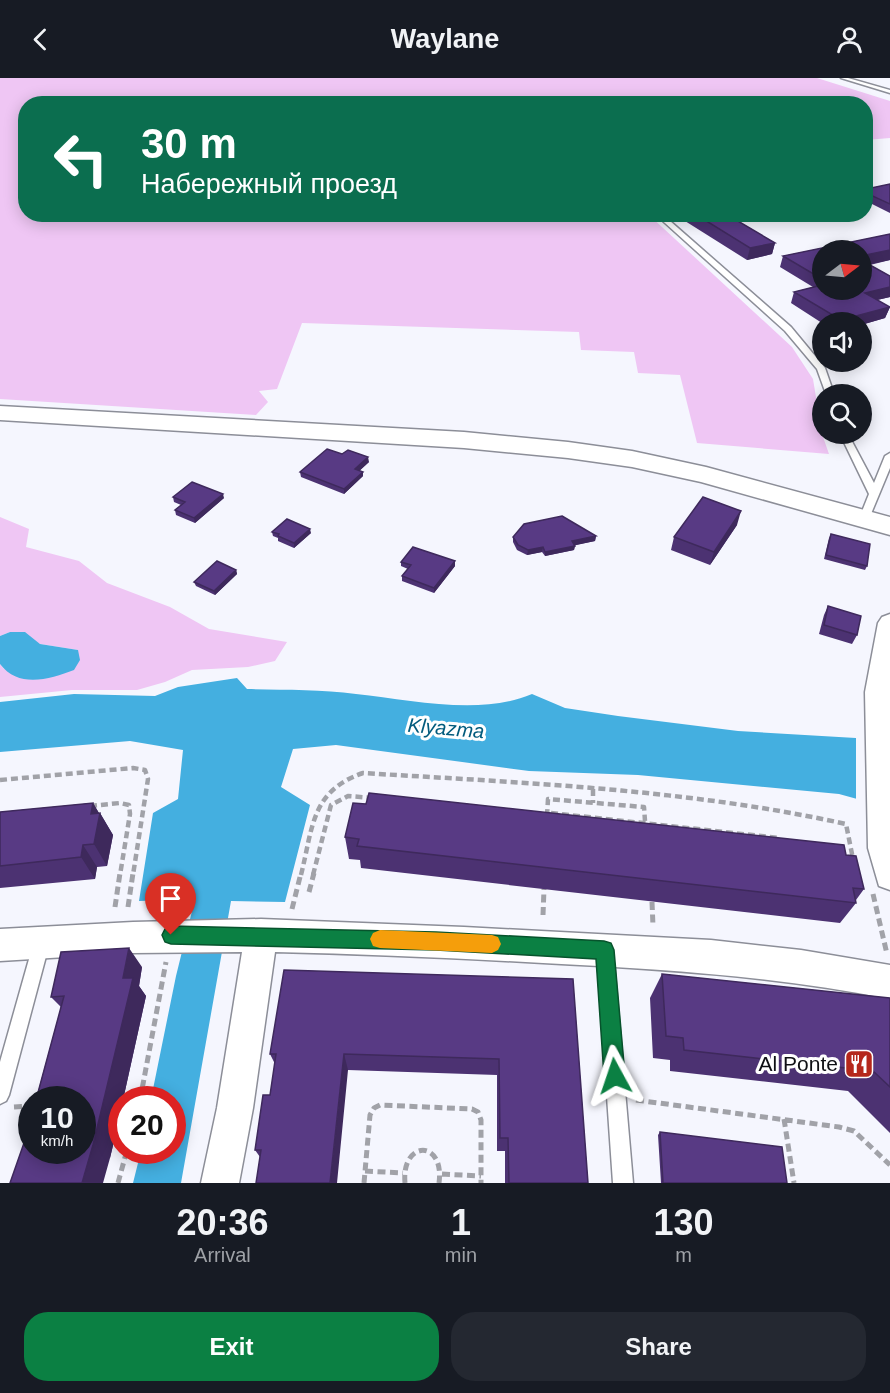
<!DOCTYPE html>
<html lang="en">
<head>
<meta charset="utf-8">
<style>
	body { margin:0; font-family:Helvetica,sans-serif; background:#242831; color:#f1f3f6; height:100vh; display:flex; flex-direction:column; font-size:22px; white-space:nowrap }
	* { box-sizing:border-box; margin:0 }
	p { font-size:20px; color:#9ea1a6 }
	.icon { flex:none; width:33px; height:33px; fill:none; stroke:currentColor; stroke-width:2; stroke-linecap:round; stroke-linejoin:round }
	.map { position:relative; height:1105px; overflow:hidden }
	.details { display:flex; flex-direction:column; background:#171b24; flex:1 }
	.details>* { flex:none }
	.top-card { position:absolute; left:18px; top:18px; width:855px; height:126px; border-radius:24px; box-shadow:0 3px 15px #0003; background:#0b6e4f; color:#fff; overflow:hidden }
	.needle { width:39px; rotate:74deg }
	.controls { position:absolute; left:812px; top:162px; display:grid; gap:12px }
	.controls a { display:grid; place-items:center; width:60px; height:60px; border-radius:50%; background:#171b24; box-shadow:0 3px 15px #0003; font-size:30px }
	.speed { position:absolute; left:18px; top:1008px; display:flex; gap:12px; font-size:30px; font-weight:700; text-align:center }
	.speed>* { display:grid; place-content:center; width:78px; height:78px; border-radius:50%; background:#171b24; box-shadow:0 3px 15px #0003; line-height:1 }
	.speed small { font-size:15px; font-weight:400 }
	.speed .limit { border:9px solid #d22; background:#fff; color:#111 }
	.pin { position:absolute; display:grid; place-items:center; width:51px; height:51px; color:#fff; margin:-62px -26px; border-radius:50% 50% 50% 0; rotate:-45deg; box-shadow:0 0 6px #0007 }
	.pin .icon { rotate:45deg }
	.me { position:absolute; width:66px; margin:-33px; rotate:355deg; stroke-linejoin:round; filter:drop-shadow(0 0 4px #0008) }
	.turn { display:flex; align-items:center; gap:21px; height:126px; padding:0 24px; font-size:27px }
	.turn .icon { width:78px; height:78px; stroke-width:2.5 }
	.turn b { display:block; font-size:42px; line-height:51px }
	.eta { display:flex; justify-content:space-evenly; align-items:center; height:102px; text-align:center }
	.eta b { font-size:36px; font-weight:700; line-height:42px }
	.action { display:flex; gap:12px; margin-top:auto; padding:12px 24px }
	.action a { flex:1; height:69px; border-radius:24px; background:#0b8043; color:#fff; font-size:24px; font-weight:700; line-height:69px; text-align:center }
	.action a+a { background:#242831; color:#f1f3f6 }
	header { display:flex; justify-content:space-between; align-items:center; height:78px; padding:0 24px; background:#171b24; font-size:27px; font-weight:700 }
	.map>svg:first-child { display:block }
	.green { fill:#efc6f4 }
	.water { fill:#44afe0 }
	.pier { fill:#f5f6fe }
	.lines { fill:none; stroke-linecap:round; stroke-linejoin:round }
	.lane-casing { stroke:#8c8e98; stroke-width:3 }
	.street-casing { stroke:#8c8e98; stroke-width:3 }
	.secondary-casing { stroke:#8c8e98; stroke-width:3 }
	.path-far1 { stroke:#a1a2a8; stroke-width:4.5; stroke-dasharray:7 4; stroke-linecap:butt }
	.path { stroke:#a1a2a8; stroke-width:5; stroke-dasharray:8 4.5; stroke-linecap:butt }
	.lane { fill:#fff; fill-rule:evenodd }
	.street { fill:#fff; fill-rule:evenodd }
	.secondary { fill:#fff; fill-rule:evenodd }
	.wall { fill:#4c3272; fill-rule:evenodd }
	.shaded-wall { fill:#3e295c }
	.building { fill:#583a84; stroke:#3e295c; stroke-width:1.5 }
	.route { fill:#0b8043; stroke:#07532c; stroke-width:1.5 }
	.slow { fill:#f59e0b }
	.labels { text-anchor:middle; stroke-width:6; stroke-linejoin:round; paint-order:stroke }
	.water-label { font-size:20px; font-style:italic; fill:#025b7d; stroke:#fff }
	.near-poi-label { font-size:21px; fill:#0f1014; stroke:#fff; text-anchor:end }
</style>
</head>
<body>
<header><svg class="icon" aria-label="back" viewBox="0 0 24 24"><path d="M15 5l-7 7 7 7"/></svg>Waylane<svg class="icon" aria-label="person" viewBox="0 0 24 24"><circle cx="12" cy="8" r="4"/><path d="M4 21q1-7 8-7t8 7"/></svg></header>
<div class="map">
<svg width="890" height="1105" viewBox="0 0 890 1105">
	<rect width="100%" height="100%" fill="#f5f6fe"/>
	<path class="green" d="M0 0H817L890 23V60L866 62V26H26V136L649 137 792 269 813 301 822 356 829 376 697 365 680 297 638 295 634 274 581 272 579 254 302 245 277 311 259 313 268 324 256 337 0 321Z
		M0 439 29 451 26 469 79 483 107 505 170 529 209 551 287 564 275 583 248 589 192 592 165 604 137 612H72L0 619V586L4 591 78 572 40 566 10 554 0 558Z"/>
	<path class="water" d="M10 554H25L40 566 78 572 80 582 74 592C50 601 19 611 0 586V558Z
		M237 600 247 611C283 612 320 611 356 616 412 622 480 638 532 616L565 630 618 638 738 653 890 662V730L839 716 638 697 529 693 336 667 293 671 281 709 310 727 285 824 231 823 181 1105H133L141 1073 172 1072V1022L151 1021 176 898 195 821 139 823 153 735 178 721 183 672 130 663 0 674V624L74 616 155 618 178 609Z"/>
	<path class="pier" d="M856 658 890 659V733L856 724Z"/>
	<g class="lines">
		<g class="lane-casing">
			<path id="lane" d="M841 0H848L890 12V15Z
				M655 136H662L791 249 825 290 834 316H826L817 291 785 253Z
				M840 356H848L874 405 885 378 890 375V390L868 443H860L859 441 869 416Z
				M41 859 47 861 49 867 9 1017 6 1023 0 1026V984L33 867 35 861Z
				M605 865 611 867 613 873 633 1105H613L597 873 599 867Z"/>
		</g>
		<g class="street-casing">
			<path id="street" d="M890 536V812L879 808 868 770 865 614 878 545 882 539Z
				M261 841 464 849 711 862 801 872 890 887V921C775 898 659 891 543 885 453 880 364 876 275 874L253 1030 239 1105H201L217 1030 242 874 133 875 0 883V851L133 844Z"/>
		</g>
		<g class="secondary-casing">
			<path id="secondary" d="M0 328 464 354 568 364 632 373 706 389 890 439V457L701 404 632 389 568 380 464 370 0 342Z"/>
		</g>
		<path class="path-far1" d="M0 702 133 690 145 692 148 701 133 797
			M593 711V725
			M90 728 120 725 129 727 130 736 120 797
			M551 735 779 760
			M547 738 548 721 644 729 645 743
			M301 797C313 749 311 713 363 695 525 705 687 711 846 746L853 781
			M313 797 331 727 348 718 373 720"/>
		<path class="path" d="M309 814 314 795
			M873 816 887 876
			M652 824 653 848
			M115 829 120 795
			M128 829 133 795
			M292 831 301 795
			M543 837 544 811
			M140 1022 166 884
			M636 1022 839 1049 854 1053 890 1087
			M14 1029 32 1028
			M784 1041 794 1105
			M365 1093 403 1095
			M442 1096 481 1098
			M118 1105 127 1072
			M364 1105 370 1037 374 1030 380 1027 472 1031 478 1034 481 1042V1105
			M405 1105C401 1062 445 1061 439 1105"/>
		<use href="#lane" class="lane"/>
		<use href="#street" class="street"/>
		<use href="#secondary" class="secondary"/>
	</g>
	<path class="wall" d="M890 106V135L866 123V111Z
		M687 136H726L775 165 772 176 747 182 685 143Z
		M890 156V182L870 187 890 198V219L877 222 890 229 885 240 861 247V244L822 245 791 225 794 214 813 209 780 189 783 178ZM822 172H861V212H822Z
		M342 376 369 384 359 393 363 398 344 416 301 399 300 394Z
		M173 419 224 420 195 445 176 437 175 432 181 427 174 424Z
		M737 447 710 487 671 472 674 459Z
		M272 454 311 455 294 470 278 463V460L273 458Z
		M831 456 867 488 865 492 824 481 829 460Z
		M596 458 595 463 575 467 574 472 545 478 542 474 527 477 517 472 513 464V459Z
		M455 483V488L434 515 402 503V498L408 491 401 488V484Z
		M236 492 237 496 215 517 196 508 194 504Z
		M828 528 857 557 852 566 819 556 824 537Z
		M93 725 99 735H100L113 757 107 788 97 789 95 801 0 810V734Z
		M345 759 846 777 864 811 856 822V825L840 845 361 790 360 782 349 781Z
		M142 889 139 908 146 918 123 1022H122V1030L110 1080 24 1065 61 929 51 919Z
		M662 896 890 920V1055L848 1013 670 993V982L653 980 650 920Z
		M573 901 588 1105H505V1073H497V997L348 992 260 1079 255 1072 270 1017 275 986 270 976Z
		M660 1054 787 1105H661L658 1057Z"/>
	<path class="shaded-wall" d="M775 165 772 176 747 182 750 170Z
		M890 172V182L861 188V178Z
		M890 209V219L860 226 865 215Z
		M890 229 885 240 861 247V244H840L841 242Z
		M368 379 369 384 356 396 355 391Z
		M363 394V398L344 416V411Z
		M223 416 224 420 195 445 194 440Z
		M741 433 737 447 710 487 714 474Z
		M310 451 311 455 294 470V465Z
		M596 458 595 463 572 468V463Z
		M575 468 574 472 545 478V474Z
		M543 469 542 474 527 477 528 472Z
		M455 483V488L434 515V510Z
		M236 492 237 496 215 517 214 513Z
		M93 725 100 737V735L113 757 107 788 94 766 91 736Z
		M83 767 97 789 95 801 81 779Z
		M129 870 142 889 139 908 146 918 123 1022H122V1030L110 1080 103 1105H82Z
		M344 976 348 992 337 1105H330Z"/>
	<path class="building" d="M890 106V126L866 115V111Z
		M695 136H726L775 165 750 170Z
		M890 156V172L861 178V172H822V201L783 178Z
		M861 182 890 198V209L865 215 890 229 841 242 794 214 822 207V212H861Z
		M327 371 342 376 348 372 368 379 355 391 363 394 344 411 300 394Z
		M192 404 223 416 194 440 175 432 185 424 173 419Z
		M703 419 741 433 714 474 674 459Z
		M562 438 596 458 572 463 575 468 545 474 543 469 528 472 518 467 513 459 524 446Z
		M287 441 310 451 294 465 278 458 279 456 272 454Z
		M831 456 870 466 867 488 826 477Z
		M413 469 455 483 434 510 402 498 411 487 401 484Z
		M217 483 236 492 214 513 194 504Z
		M828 528 861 538 857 557 824 547Z
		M369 715 844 767 846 777 856 778 864 811 853 810 856 825 357 768 359 761 345 759 353 725 366 726Z
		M93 725 91 736 100 735 94 766 83 767 81 779 0 788V734Z
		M129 870 123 900H133L93 1067 82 1105H10L24 1065 32 1036V1072H82V1022H36L64 918 51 919 61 874Z
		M284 892 573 901 588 1105H509L508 1060H500L499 981 344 976 330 1105H256L261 1072H255L263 1017H270L276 976H270Z
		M662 896 890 920V1009L873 993 684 972 683 960 666 958Z
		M660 1054 782 1069 787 1105H663Z"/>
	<path class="route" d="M171 848 436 854 604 863 611 865 614 872 625 998 622 1005 615 1008 607 1005 604 998 596 881 436 872 171 866 165 864 162 857 165 851Z"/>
	<path class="slow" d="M380 852 492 857 498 859 501 866 498 872 492 875 380 870 373 868 370 861 373 855Z"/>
	<defs>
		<g id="restaurant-square" transform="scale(1.5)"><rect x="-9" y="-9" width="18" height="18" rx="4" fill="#b5281b" stroke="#fff"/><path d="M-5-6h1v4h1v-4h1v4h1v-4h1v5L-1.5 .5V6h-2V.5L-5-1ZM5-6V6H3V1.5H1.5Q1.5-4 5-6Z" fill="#fff"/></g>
	</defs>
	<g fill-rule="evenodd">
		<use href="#restaurant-square" x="859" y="986"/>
	</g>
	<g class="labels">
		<g class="water-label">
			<text transform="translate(446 650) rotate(5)" y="7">Klyazma</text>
		</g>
		<g class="near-poi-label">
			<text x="838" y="993">Al Ponte</text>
		</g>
	</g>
</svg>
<div class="controls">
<a><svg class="needle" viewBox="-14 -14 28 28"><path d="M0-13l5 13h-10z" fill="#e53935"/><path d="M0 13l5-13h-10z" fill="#9ea1a6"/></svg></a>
<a><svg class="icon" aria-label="sound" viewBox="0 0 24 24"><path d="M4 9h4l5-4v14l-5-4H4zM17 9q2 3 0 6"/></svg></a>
<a><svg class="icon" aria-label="search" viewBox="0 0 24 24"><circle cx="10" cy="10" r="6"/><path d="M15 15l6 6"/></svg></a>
</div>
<div class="speed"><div>10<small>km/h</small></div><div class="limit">20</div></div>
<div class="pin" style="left:171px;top:857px;background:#d93025"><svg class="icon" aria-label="arrive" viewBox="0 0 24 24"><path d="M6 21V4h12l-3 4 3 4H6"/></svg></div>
<svg class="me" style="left:615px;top:998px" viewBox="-20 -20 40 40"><path d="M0-17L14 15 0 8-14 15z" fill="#0b8043" stroke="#fff" stroke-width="4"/></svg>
<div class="top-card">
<div class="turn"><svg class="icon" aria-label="left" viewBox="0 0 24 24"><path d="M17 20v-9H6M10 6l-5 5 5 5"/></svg><div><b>30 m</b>Набережный проезд</div></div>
</div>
</div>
<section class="details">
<div class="eta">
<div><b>20:36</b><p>Arrival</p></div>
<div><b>1</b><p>min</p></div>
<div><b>130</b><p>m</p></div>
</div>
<div class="action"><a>Exit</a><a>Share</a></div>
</section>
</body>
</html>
